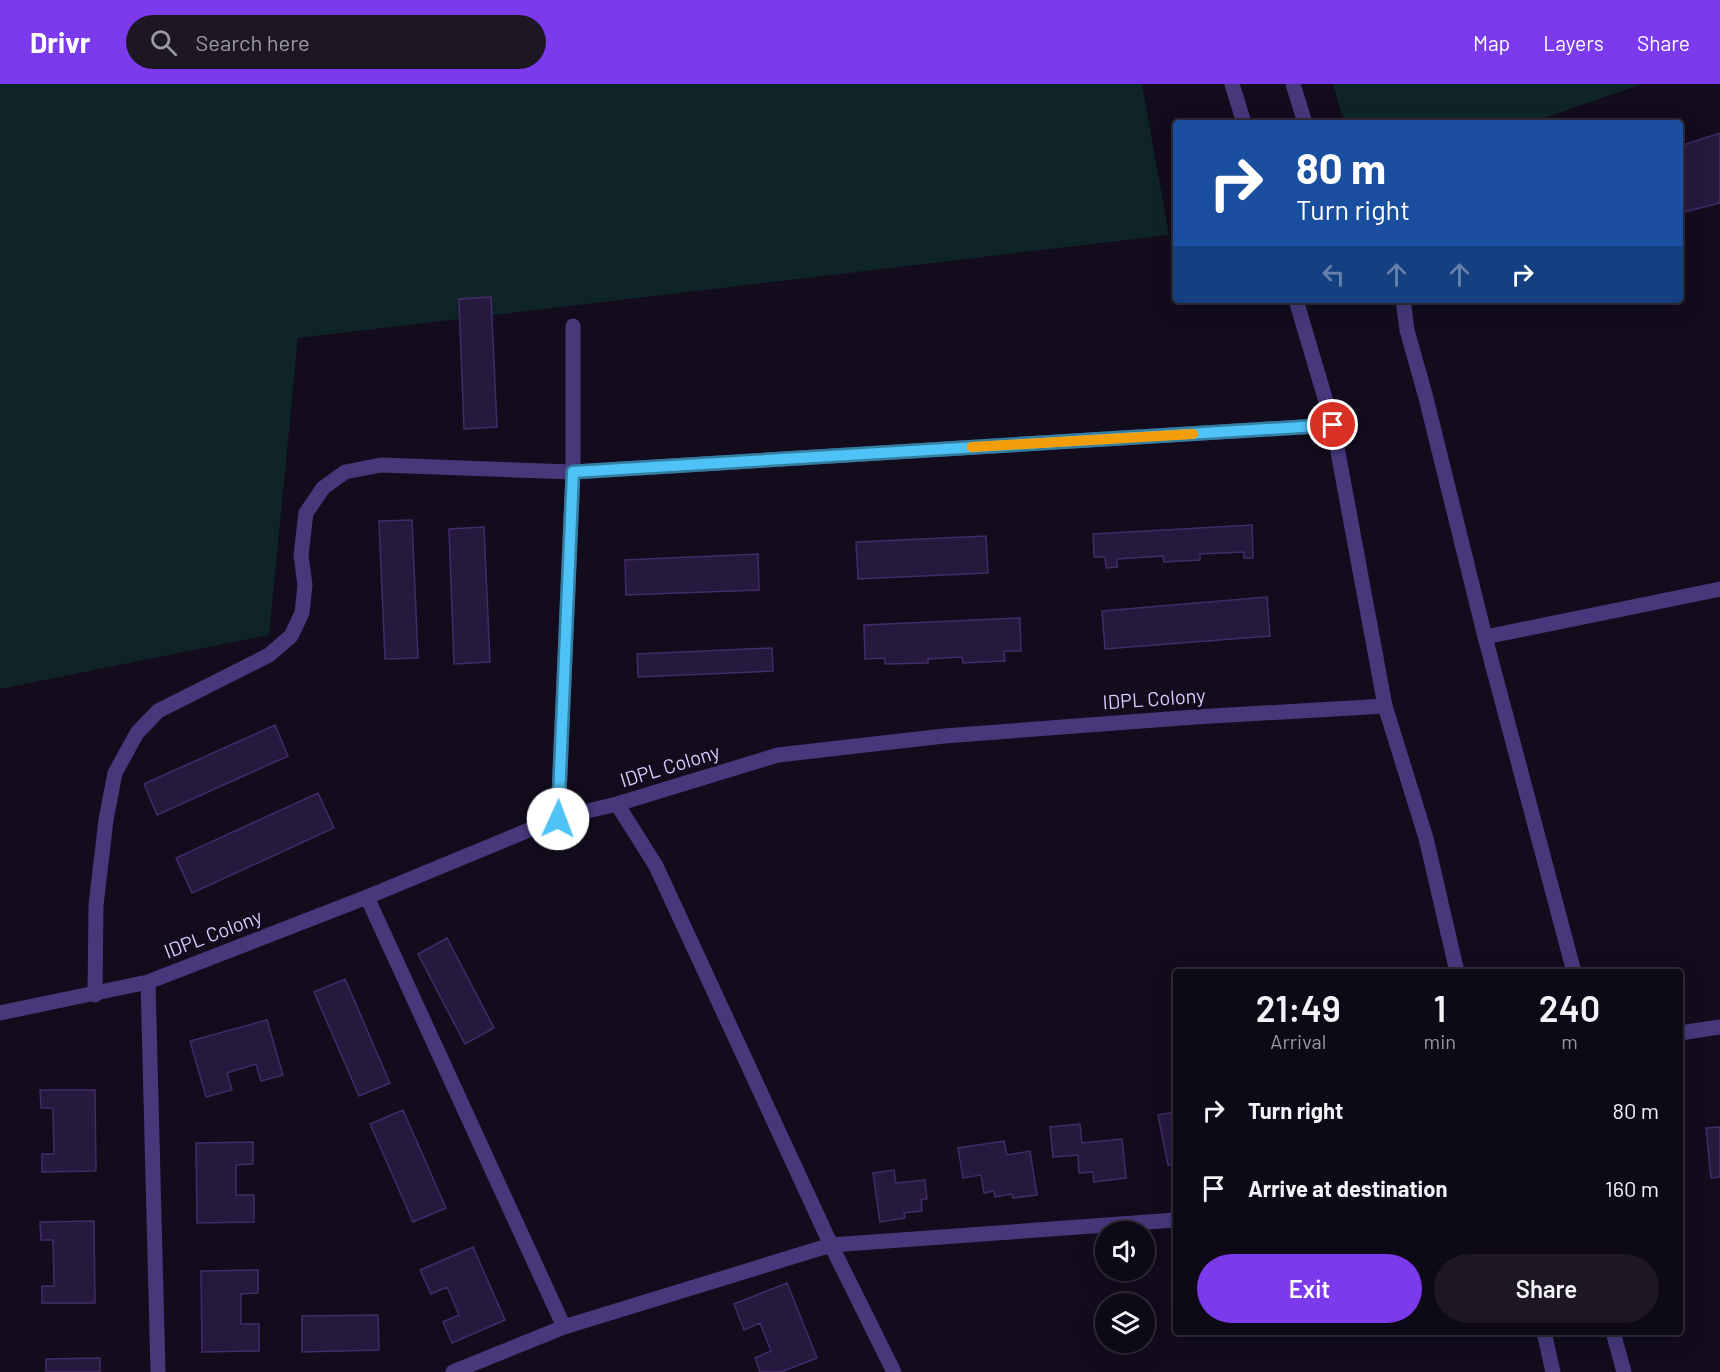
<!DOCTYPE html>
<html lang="en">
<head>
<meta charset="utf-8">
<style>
	body { margin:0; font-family:Barlow,sans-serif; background:#1c1723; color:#f1f3f6; height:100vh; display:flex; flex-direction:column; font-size:22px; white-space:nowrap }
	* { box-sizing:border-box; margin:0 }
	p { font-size:20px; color:#9b9aa1 }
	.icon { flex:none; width:33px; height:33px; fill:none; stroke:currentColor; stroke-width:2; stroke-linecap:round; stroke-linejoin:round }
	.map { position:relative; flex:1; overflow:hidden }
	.drawer { position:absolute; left:1173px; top:885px; width:510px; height:366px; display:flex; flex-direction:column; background:#0e0916; border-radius:6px; box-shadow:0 6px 24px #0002,0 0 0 2px #2e2a35 }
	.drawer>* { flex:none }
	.guide { position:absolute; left:1173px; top:36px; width:510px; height:183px; border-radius:6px; box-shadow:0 6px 24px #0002,0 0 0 2px #2e2a35; background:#1a4fa0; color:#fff; overflow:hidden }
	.controls { position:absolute; left:1095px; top:1137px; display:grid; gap:12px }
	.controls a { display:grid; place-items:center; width:60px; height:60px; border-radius:50%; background:#0e0916; box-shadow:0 6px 24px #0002,0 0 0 2px #2e2a35; font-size:30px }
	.pin { position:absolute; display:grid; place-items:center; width:51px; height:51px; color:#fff; margin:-26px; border:3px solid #fff; border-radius:50%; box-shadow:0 2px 6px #0007 }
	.me { position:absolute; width:66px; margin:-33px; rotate:2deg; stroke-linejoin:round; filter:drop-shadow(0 0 4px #0008) }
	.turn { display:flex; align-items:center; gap:21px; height:126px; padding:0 24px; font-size:27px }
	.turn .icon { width:78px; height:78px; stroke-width:2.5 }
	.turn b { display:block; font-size:42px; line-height:51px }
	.lanes { display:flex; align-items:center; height:57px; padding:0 24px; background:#0003; justify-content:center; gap:30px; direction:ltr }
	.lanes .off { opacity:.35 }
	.eta { display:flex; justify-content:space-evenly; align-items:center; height:102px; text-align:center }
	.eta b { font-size:36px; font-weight:600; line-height:42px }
	.cta { display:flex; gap:12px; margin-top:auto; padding:12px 24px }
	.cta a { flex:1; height:69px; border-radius:36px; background:#7c3aed; color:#fff; font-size:24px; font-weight:600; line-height:69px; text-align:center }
	.cta a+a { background:#1c1723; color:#f1f3f6 }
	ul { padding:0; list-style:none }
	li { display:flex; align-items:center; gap:18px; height:78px; padding:0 24px }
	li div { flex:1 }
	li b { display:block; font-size:22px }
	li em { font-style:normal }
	header { display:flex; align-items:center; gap:36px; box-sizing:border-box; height:84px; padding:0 30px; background:#7c3aed; color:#fff }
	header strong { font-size:28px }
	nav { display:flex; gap:33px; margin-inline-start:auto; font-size:21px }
	.search { width:420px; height:54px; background:#1c1723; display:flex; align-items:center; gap:15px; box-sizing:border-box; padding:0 21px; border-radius:33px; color:#9b9aa1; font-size:22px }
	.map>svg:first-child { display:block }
	.green { fill:#0f2427 }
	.building { fill:#26193e; stroke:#422b69; stroke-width:1.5 }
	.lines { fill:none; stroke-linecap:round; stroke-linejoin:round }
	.lane { stroke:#46387b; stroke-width:15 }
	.street { stroke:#46387b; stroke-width:15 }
	.route-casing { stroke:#337fa1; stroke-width:15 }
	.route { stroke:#4fc3f7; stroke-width:10 }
	.slow { stroke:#f59e0b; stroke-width:10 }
	.labels { text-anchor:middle; stroke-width:6; stroke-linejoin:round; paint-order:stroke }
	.street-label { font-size:20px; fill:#d8cafe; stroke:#120c1d }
</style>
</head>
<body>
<header>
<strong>Drivr</strong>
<div class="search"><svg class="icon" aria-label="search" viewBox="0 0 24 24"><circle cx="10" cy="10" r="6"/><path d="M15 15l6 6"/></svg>Search here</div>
<nav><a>Map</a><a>Layers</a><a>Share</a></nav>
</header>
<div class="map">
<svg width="1720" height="1288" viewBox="0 0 1720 1288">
	<rect width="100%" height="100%" fill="#120c1d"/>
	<path class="green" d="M0 0H1142L1169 151 298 254 269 551 0 605Z
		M1333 0H1642L1530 39H1344Z"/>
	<path class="building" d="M1720 49V119L1680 129V62Z
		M491 213 497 343 464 345 459 215Z
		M412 436 418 574 385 575 379 437Z
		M1252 441 1253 474H1244V468L1200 470V476L1164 478 1163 472 1117 475V483L1106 484 1105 473H1094L1093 450Z
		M484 443 490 578 454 580 449 445Z
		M986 452 988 489 858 495 856 458Z
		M758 470 759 506 626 511 625 476Z
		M1267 513 1270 552 1105 565 1102 527Z
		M1020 534 1021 567H1004L1005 577 963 579 962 573 928 575V579L885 580V574L865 575 864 541Z
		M772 564 773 587 638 593 637 570Z
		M275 641 288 672 157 731 144 700Z
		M318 709 334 744 192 809 176 774Z
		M447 854 494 944 465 960 418 870Z
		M345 895 390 999 359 1012 314 908Z
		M267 936 283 991 261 997 256 980 227 989 232 1006 206 1013 190 957Z
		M40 1006H95L96 1087 42 1088V1070H54L53 1024H41Z
		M403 1026 446 1124 413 1138 370 1040Z
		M1176 1028V1079L1168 1081 1158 1031Z
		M1080 1040 1082 1059 1122 1055 1126 1094 1094 1098 1093 1088 1079 1089 1078 1071 1053 1073 1050 1043Z
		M1720 1043V1093L1711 1094 1706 1044Z
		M1004 1057 1007 1071 1030 1067 1037 1111 1013 1114 1012 1110 995 1113 994 1107 984 1109 981 1091 963 1094 958 1064Z
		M253 1058V1080L236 1081V1111H254V1138L197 1139 196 1059Z
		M894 1086 896 1099 925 1096 927 1115 921 1116 922 1127 904 1129 905 1134 880 1138 873 1089Z
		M94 1137 95 1219H42V1202H54L53 1156H41L40 1138Z
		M473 1163 505 1236 452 1259 443 1238 459 1231 447 1203 431 1210 420 1186Z
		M258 1186V1209L241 1210V1240H259V1267L202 1268 201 1187Z
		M787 1199 817 1274 781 1288H760L755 1274 771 1267 760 1239 744 1246 734 1220Z
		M378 1231 379 1266 302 1268V1232Z
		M100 1274V1288H46V1275Z"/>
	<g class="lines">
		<path class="lane" d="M1293 0 1305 39
			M1403 216 1407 246 1426 314 1485 553 1574 888
			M1485 553 1720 505
			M617 720 656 782 831 1161 894 1288
			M558 734 573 388 1333 341
			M367 813 564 1243
			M148 898 158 1288
			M95 911 96 821 106 736 115 689 137 649 158 627 269 571 291 552 302 529 305 501 301 471 306 429 323 404 345 388 381 381 573 388
			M0 929 148 898 367 813 558 734 617 720 778 671 944 652 1195 633 1385 622
			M1680 949 1720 943
			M1613 1248 1624 1288
			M453 1288 564 1243 831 1161 1176 1136"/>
		<path class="street" d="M1232 0 1244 39
			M1296 216 1333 341 1385 622 1426 754 1457 888
			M573 242V388
			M1544 1248 1553 1288"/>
	</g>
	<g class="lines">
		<g class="route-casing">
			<path id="route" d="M558 735 573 388 1333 341"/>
		</g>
		<use href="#route" class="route"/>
		<path class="slow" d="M972 363 1193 350"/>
	</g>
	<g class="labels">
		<g class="street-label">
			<text transform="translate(1154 615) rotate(-4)" y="7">IDPL Colony</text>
			<text transform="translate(670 682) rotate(-17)" y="7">IDPL Colony</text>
			<text transform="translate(213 850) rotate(-21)" y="7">IDPL Colony</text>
		</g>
	</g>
</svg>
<div class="controls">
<a><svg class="icon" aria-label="sound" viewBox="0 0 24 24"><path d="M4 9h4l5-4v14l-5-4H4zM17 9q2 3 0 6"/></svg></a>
<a><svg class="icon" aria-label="layers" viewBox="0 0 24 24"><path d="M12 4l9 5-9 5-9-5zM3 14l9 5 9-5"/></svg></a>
</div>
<div class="pin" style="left:1333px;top:341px;background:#d93025"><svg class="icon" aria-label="arrive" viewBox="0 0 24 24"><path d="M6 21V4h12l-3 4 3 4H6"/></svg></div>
<svg class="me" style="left:558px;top:735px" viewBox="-20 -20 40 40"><circle r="19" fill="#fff"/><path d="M0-13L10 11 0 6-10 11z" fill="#4fc3f7"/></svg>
<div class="guide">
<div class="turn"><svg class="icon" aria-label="right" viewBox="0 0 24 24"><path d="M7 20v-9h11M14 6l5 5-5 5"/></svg><div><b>80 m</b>Turn right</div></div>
<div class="lanes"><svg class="icon off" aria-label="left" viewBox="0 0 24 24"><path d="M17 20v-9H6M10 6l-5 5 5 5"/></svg><svg class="icon off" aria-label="ahead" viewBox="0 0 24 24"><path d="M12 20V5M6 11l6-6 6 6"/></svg><svg class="icon off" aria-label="ahead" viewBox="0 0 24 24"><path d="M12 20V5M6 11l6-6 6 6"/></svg><svg class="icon" aria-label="right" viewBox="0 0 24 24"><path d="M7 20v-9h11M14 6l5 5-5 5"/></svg></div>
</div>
<section class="drawer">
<div class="eta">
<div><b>21:49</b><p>Arrival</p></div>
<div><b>1</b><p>min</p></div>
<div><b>240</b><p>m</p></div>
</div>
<ul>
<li><svg class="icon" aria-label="right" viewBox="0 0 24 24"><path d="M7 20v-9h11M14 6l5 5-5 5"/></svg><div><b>Turn right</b></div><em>80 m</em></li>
<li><svg class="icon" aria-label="arrive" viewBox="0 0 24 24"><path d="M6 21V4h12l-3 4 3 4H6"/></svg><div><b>Arrive at destination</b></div><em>160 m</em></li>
</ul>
<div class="cta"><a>Exit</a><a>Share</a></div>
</section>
</div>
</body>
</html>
